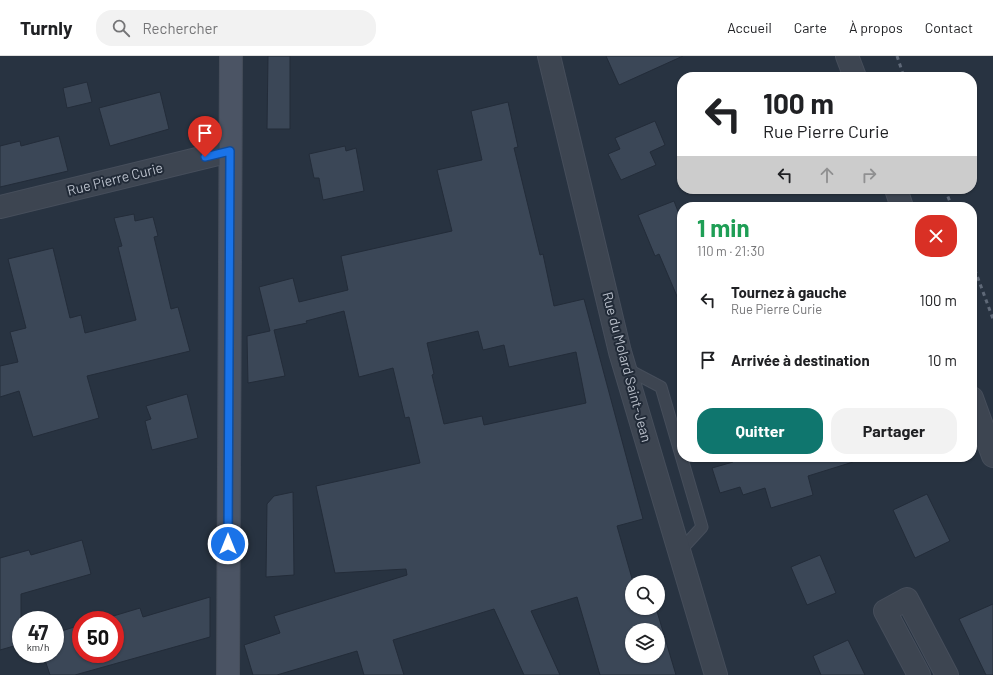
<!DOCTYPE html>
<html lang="fr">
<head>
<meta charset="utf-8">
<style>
	body { margin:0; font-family:Barlow,sans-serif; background:#f2f2f2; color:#202124; height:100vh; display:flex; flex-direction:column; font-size:15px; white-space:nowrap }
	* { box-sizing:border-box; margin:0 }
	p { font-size:13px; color:#757577 }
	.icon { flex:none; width:22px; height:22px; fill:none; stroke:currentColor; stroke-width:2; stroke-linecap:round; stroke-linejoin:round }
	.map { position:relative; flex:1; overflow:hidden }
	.sheet { position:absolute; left:677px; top:146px; width:300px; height:260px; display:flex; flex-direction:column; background:#fff; border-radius:16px; box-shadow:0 1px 3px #0004 }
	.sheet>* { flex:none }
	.top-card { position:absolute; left:677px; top:16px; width:300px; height:122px; border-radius:16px; box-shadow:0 1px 3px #0004; background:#fff; color:#202124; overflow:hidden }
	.fabs { position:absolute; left:625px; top:519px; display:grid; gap:8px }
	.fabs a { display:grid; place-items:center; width:40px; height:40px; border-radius:50%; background:#fff; box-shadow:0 1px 3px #0004; font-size:20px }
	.speed { position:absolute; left:12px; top:555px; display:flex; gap:8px; font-size:20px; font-weight:700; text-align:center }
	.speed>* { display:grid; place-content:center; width:52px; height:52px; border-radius:50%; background:#fff; box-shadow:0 1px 3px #0004; line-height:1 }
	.speed small { font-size:10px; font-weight:400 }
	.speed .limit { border:6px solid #d22; background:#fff; color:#111 }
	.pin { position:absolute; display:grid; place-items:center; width:34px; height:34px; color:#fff; margin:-41px -17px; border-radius:50% 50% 50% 0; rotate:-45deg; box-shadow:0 0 4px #0007 }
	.pin .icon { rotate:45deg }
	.me { position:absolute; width:44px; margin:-22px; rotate:0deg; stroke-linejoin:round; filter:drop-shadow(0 0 3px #0008) }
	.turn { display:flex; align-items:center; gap:14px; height:84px; padding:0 20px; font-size:18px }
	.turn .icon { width:52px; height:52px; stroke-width:2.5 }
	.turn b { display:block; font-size:28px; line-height:34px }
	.lanes { display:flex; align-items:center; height:38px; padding:0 20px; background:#0003; justify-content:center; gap:20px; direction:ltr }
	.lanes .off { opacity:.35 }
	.round { display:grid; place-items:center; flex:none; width:42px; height:42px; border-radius:16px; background:#f2f2f2 }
	.headline { display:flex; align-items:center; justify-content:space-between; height:68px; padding:0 20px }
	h1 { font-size:24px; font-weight:700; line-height:30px; color:#1e9e55 }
	.primary-button { display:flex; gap:8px; margin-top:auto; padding:8px 20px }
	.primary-button a { flex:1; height:46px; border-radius:16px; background:#0f766e; color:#fff; font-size:16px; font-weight:700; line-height:46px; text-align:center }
	.primary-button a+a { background:#f2f2f2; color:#202124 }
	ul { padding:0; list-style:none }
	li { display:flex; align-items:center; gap:12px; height:60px; padding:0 20px }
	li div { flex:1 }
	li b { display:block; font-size:15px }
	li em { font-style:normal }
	header { display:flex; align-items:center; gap:24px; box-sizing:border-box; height:56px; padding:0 20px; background:#fff; border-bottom:1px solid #e0e0e0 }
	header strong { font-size:19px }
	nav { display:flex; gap:22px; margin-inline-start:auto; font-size:14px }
	.search { width:280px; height:36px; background:#f2f2f2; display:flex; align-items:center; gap:10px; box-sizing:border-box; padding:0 14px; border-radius:16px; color:#757577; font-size:15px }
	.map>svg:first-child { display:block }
	.building { fill:#3b4757; stroke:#232c39; fill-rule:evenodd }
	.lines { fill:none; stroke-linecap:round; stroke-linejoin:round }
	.service-casing { stroke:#464e5b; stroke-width:13 }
	.minor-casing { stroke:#464e5b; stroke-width:24 }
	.secondary-casing { stroke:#464e5b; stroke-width:24 }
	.service { stroke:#3d4551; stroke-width:11 }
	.minor { stroke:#3d4551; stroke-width:22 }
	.secondary { stroke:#4b5464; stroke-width:22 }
	.rail { stroke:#5f6978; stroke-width:3; stroke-dasharray:4 4; stroke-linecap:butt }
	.route-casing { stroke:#114b97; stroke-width:10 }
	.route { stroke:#1a73e8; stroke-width:7 }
	.labels { text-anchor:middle; stroke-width:4; stroke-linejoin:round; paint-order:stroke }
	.street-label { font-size:14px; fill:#bac0cb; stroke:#212a37 }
</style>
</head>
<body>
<header>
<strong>Turnly</strong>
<div class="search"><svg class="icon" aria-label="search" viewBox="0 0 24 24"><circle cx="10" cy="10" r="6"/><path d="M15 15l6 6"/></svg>Rechercher</div>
<nav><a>Accueil</a><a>Carte</a><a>À propos</a><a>Contact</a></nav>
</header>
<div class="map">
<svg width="993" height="619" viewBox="0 0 993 619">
	<rect width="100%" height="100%" fill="#283341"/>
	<path class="building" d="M268 0H290V73H267Z
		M606 0H683L619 29Z
		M87 26 92 46 67 52 63 32Z
		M160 36 169 73 110 90 99 52Z
		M508 46 518 91 514 92 540 199 543 198 554 250 584 243 643 463 617 470 633 526H632V552H656L676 619H600L577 541 531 555 560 619H524L494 553 393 584 404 619H364L357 595 277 619H253L244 589 280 577 274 560 407 519 406 513 335 517 316 430 420 407 409 361 405 362 393 312 359 321 344 255 306 265 307 267 274 274 285 320 248 327 247 280 270 275 259 231 293 222 299 246 348 234 341 200 452 175 437 114 482 104 471 55ZM478 275 483 294 504 289 509 311 576 296 586 347 484 369 482 360 444 368 432 319 434 318 427 287ZM632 574H658V600H632Z
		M655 65 665 89 650 96 656 109 621 124 608 98 620 93 615 82Z
		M59 80 68 115 0 131V90L20 85 21 90Z
		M345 90 346 95 356 92 364 135 323 144 319 122H314L309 98Z
		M674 145 682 166V252L659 198 655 200 638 159Z
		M134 158 135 165 153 161 158 180 154 181 171 253 178 251 190 295 87 320 99 362 33 381 19 335 0 341V310L18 306 10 276 26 272 8 203 53 192 70 262 81 259 85 277 136 264 118 191 122 190 114 162Z
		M187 338 198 382 152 394 145 365 151 363 146 350Z
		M732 401H853V406L808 420 813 439 771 452 765 432 743 439 740 431 720 437 712 412 733 406Z
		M293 436 294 519 266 521 267 448 274 440Z
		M927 438 950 485 915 502 893 454Z
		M82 484 91 518 21 538V588L0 594V502L29 494 31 499Z
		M820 499 836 537 807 549 791 511Z
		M210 541V581L75 619H50L43 598H55V577L81 569V598H115V564H100L140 552 143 561Z
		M993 548V619H986L959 563Z
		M848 584 865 619H821L813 600Z"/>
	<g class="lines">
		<g class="service-casing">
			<path id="service" d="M625 312 661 331 702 471 680 495"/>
		</g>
		<g class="minor-casing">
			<path id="minor" d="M549 0 620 296 716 619
				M847 0 855 21
				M896 133 902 151
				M0 151 230 95
				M972 342 993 400
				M919 619 885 555 907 543 947 619"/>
		</g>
		<g class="secondary-casing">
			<path id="secondary" d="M228 619 231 0"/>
		</g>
		<use href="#service" class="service"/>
		<use href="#minor" class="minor"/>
		<use href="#secondary" class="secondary"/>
		<path class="rail" d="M897 0 904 21
			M945 133 952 151
			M972 206 993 263"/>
	</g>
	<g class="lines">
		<g class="route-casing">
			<path id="route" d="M205 101 230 95 228 488"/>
		</g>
		<use href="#route" class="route"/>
	</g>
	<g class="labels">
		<g class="street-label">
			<text transform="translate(115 123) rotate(-14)" y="5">Rue Pierre Curie</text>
			<text transform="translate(627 311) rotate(75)" y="5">Rue du Molard Saint-Jean</text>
		</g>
	</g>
</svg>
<div class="fabs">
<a><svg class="icon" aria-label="search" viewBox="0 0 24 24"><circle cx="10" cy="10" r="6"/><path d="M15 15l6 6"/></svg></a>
<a><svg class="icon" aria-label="layers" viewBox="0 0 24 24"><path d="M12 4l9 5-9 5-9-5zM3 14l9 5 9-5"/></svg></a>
</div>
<div class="speed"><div>47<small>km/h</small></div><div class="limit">50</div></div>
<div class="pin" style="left:205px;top:101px;background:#d93025"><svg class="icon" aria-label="arrive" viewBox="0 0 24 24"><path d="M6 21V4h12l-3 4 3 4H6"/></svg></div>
<svg class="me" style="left:228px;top:488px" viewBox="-20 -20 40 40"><circle r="17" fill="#1a73e8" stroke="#fff" stroke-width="3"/><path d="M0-11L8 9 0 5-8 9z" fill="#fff"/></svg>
<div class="top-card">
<div class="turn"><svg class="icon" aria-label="left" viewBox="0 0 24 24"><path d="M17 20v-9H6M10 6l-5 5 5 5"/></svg><div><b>100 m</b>Rue Pierre Curie</div></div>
<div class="lanes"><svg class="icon" aria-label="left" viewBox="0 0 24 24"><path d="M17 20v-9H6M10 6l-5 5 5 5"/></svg><svg class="icon off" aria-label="ahead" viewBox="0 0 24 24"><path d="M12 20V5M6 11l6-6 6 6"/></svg><svg class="icon off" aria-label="right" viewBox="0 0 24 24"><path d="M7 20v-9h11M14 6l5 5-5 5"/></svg></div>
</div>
<section class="sheet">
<div class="headline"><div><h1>1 min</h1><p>110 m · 21:30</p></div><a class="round" style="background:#d93025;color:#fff"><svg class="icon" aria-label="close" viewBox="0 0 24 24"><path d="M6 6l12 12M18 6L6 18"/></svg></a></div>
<ul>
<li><svg class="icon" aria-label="left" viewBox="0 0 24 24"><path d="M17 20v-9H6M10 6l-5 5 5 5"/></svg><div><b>Tournez à gauche</b><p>Rue Pierre Curie</p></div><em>100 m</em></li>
<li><svg class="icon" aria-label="arrive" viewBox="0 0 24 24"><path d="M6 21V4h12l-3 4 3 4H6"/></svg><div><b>Arrivée à destination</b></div><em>10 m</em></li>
</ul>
<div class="primary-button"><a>Quitter</a><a>Partager</a></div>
</section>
</div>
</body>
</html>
